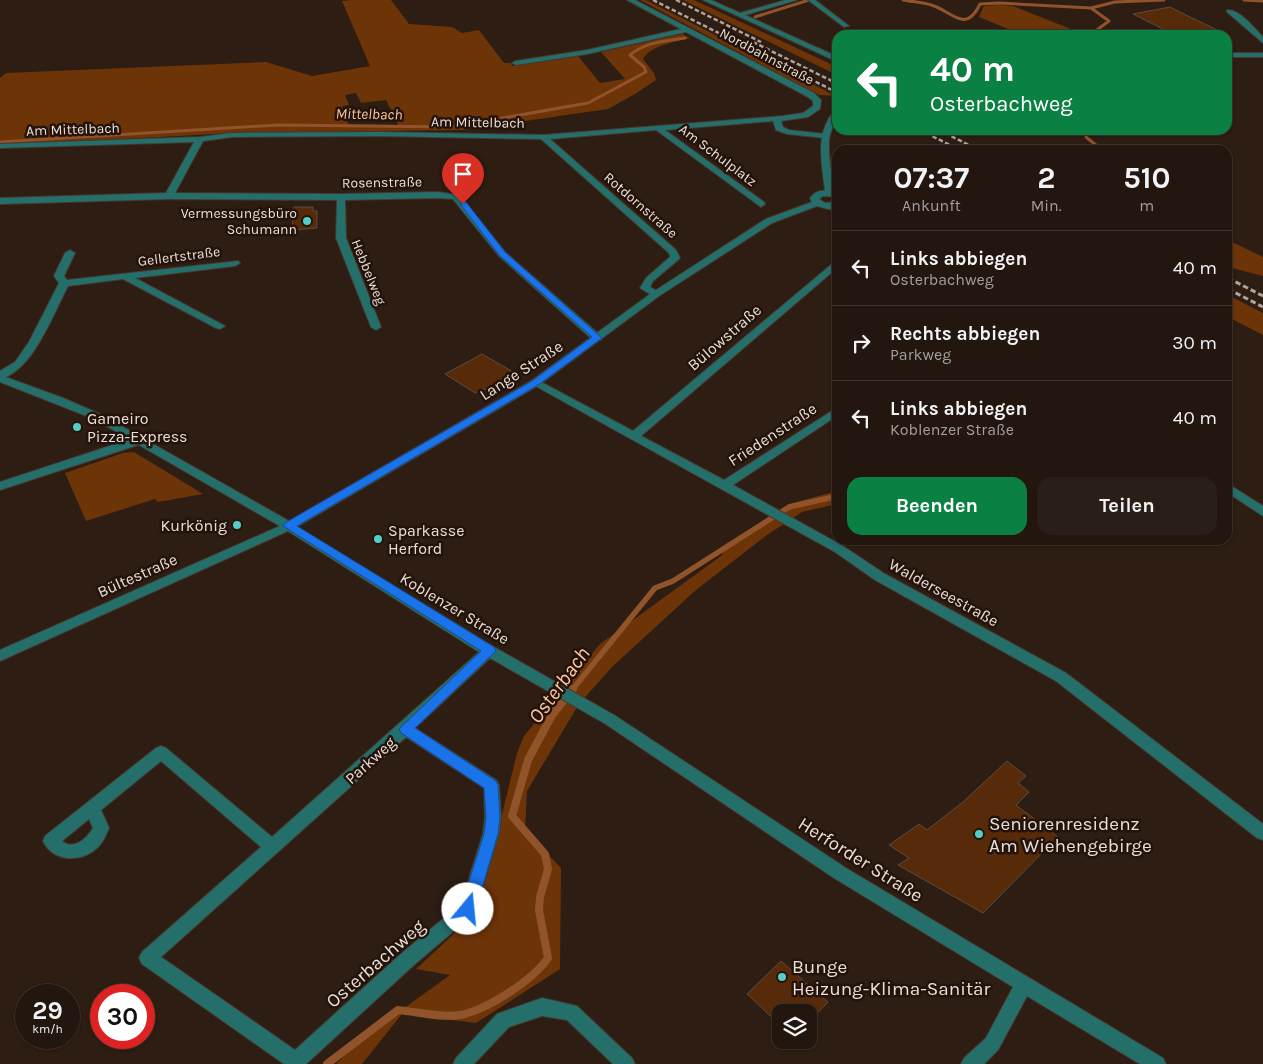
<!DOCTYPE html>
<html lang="de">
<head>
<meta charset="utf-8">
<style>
	body { margin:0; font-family:Karla,sans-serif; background:#2a1f17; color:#f1f3f6; height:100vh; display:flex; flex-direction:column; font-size:19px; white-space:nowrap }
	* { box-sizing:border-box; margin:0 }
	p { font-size:16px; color:#a29f9e }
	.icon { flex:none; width:28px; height:28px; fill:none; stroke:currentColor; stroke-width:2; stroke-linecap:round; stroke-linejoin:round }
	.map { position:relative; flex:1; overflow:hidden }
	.panel { position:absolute; left:832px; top:145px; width:400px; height:400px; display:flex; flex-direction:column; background:#22160e; border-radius:15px; box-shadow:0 1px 4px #0004,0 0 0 1px #3f352e }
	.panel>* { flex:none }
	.hud { position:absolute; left:832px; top:30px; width:400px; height:105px; border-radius:15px; box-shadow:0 1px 4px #0004,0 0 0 1px #3f352e; background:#0b8043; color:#fff; overflow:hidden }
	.controls { position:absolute; left:772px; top:1004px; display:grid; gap:10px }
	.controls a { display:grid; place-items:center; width:45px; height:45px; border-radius:10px; background:#22160e; box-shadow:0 1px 4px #0004,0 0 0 1px #3f352e; font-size:25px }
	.speed { position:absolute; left:15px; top:984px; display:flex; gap:10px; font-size:25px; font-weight:700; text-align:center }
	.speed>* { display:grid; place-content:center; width:65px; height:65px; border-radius:50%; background:#22160e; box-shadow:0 1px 4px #0004,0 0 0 1px #3f352e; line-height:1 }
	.speed small { font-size:12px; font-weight:400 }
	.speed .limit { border:8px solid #d22; background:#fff; color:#111 }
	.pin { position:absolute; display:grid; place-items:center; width:42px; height:42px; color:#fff; margin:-51px -21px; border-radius:50% 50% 50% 0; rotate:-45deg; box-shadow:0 0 5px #0007 }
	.pin .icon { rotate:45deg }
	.me { position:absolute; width:55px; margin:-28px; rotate:17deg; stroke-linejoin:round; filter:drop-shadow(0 0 4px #0008) }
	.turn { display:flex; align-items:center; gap:18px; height:105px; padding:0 15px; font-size:22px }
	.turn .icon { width:65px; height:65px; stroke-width:2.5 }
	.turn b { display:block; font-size:35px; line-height:42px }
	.eta { display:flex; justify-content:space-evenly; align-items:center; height:85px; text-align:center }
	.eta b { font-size:30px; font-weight:700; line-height:35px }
	.button { display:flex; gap:10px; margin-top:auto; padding:10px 15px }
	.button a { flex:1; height:58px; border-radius:15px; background:#0b8043; color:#fff; font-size:20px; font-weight:700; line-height:58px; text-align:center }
	.button a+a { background:#2a1f17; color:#f1f3f6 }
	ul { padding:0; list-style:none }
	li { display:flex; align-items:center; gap:15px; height:75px; padding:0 15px; border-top:1px solid #3f352e }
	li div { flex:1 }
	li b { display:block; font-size:19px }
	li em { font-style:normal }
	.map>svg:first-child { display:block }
	.green { fill:#6d3408; fill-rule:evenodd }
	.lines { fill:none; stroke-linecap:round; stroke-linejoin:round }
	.stream-far2 { stroke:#91532a; stroke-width:3 }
	.stream-far1 { stroke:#91532a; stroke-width:5.5 }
	.stream { stroke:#91532a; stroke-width:8 }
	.building { fill:#572a09; stroke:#5d4b40 }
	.minor-casing { stroke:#47382f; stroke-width:2 }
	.tertiary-casing { stroke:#47382f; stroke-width:2 }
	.minor { fill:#256f6b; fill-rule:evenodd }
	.tertiary { fill:#256f6b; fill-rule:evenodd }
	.rail-far1 { stroke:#b0a39b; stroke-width:2.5; stroke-dasharray:4.5 2.5; stroke-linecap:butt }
	.rail { stroke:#b0a39b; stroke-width:3; stroke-dasharray:5.5 3; stroke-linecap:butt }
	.route { fill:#1a73e8; stroke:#114b97 }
	.poi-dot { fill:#54cdc7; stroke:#23130a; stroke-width:2 }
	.labels { text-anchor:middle; stroke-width:5; stroke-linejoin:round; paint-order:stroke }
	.far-street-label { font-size:14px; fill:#eadfd8; stroke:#23130a }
	.far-poi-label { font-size:14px; fill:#eadfd8; stroke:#23130a; text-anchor:end }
	.far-water-label { font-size:15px; font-style:italic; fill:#fec6a5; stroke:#23130a }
	.street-label { font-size:16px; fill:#eadfd8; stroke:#23130a }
	.poi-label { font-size:16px; fill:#eadfd8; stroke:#23130a; text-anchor:start }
	.near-poi-label { font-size:19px; fill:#eadfd8; stroke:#23130a; text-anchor:start }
	.near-street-label { font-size:19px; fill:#eadfd8; stroke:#23130a }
	.near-water-label { font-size:21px; font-style:italic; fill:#fec6a5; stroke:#23130a }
</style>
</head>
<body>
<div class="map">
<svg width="1263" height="1064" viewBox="0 0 1263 1064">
	<rect width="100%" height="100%" fill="#2d1d13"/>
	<path class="green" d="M352 0H391L409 24 452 27 462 33 479 30 504 63H510L513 66 578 56 600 83 625 79 601 52 682 34 690 38C675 42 651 45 643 59L654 73 656 80 635 94 608 109 463 130 232 133 0 146V78L6 73 266 62 312 76 370 66 342 1ZM356 93 361 103 386 100 398 125 348 124 342 106 349 105 345 95Z
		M640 0H646L836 96 819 95Z
		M683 0H694L837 67V75Z
		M999 5 1013 6 1086 35H1023L979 17 984 6Z
		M1228 240 1263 257V276L1228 267Z
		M1228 295 1263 313V335L1228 317Z
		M134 452 203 494 158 502 155 499 86 521 65 473 123 453Z
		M837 491V504L802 512 767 535 696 590 613 666 579 704 527 791 525 830 561 868 560 969 476 1023 402 1014 362 1064H336L360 1040 450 975 416 969 473 916 495 843 517 753 524 736 600 644 721 556 727 543 754 531 789 504Z"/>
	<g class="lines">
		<path class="stream-far2" d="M903 0C913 2 924 2 934 6 952 12 966 34 980 4L999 3 1091 8 1115 2 1164 0
			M1244 0 1263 1
			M755 17 809 0
			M1090 35 1109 21 1091 8
			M1087 130 1086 137 1102 150
			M0 142 278 125 452 127 588 103 646 72 644 67 630 55C645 42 666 41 685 38"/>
		<path class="stream-far1" d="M572 690 655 588 673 581 789 507 838 496"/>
		<path class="stream" d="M327 1064 398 1010C418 1012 441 1018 460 1015 487 1010 533 980 548 958L539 910 540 897 548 869 545 854 512 816 528 760 552 715 573 689"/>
	</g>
	<path class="building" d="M1170 7 1190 17 1228 35H1175L1133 14Z
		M294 207H313V211H317V228L293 230 292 213Z
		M482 354 515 373 485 390 483 389 475 393 445 374Z
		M1007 761 1026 776 1018 783 1029 792 1016 805 1058 837 983 913 898 865 909 858 889 845 919 824 927 830 963 802Z
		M781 961 828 1002 809 1022V1012H781V1026L747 994Z"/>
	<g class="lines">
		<g class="minor-casing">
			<path id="minor" d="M627 0H635L814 93 821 100 820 109 808 117 781 121 783 127 789 130 825 134 829 136 825 138 787 134 776 130 773 121 665 130 764 202 765 204 761 207 656 130 550 139 676 250 680 258 678 260 653 281 650 287 659 292V296H653L640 288 646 278 670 257 669 253 541 139 380 136 232 137 203 141 175 193 341 194 437 192 459 195 505 252 601 336 602 338 601 340H593L499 256 453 199 437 198 345 200 346 238 381 327 376 330 371 327 336 238 337 200 169 199 0 204V198L166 193 194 142 0 148V144L200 137 232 133 380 132 543 135 783 116 803 113 813 106V101L808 97 686 32 587 54 516 65 512 63 516 61 587 50 681 29Z
				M703 0H711L740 13 786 0H797L745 15 838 57V62Z
				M808 0H815L849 26 844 27Z
				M1227 10C1240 9 1254 28 1263 37V43L1227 12Z
				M831 203 838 208V217L827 206Z
				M70 250 75 253 64 276 67 280 238 261 240 263 235 266 135 278 225 326 220 329 216 328 123 279 68 286C53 314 33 371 0 379V371L15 362 29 342 59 283 54 276 65 253Z
				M838 259V267L641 436 724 480 838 407V415L733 485 843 546 885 574 1066 673 1263 824V840L1257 838 1056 681 875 580 835 552 530 383 531 381H539L633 431Z
				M140 436 144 437 146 440 144 443 0 490V482Z
				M1228 484 1263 506V516L1228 493Z
				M289 522 494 647 614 715 846 868 1163 1058 1166 1064H1140L1027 996 998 1050 984 1064H961L964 1058 986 1038 1013 987 834 878 604 723 490 658 415 728 496 780 499 785 501 817 499 834 474 914 415 964 306 1064H284L142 964 139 958 142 952 261 847 161 761 101 810 109 828C106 835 103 843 97 848 81 863 53 862 43 841L45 836 156 748 161 746 166 748 272 837 479 652 288 531 0 661V650ZM406 737 484 788 485 817 483 834 461 904 403 952 295 1050 161 957ZM89 819 93 828C87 838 74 851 62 841Z
				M542 998 577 1006 632 1058 635 1064H613L567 1020 542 1016 509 1027 474 1064H453L456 1058 497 1014Z"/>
		</g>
		<g class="tertiary-casing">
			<path id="tertiary" d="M1228 53H1263V57H1228Z
				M835 110H838C838 120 830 129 829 140 828 157 832 174 834 191H838V197L823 196 819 199 825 203 838 202V208L828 209 817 206 772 223 659 296 539 385 293 529H285L94 419 0 382V375L63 398 102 415 289 521 531 381 653 292 766 219 812 202 810 198C814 193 819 190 825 191 822 162 814 134 835 110Z"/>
		</g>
		<use href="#minor" class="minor"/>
		<use href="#tertiary" class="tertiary"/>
		<path class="rail-far1" d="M653 0 838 93
			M676 0 761 42
			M753 42 838 84
			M920 130 960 150
			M939 130 979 150"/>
		<path class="rail" d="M1228 278 1263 296
			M1228 289 1263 307"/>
	</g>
	<path class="route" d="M461 202H466L505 252 602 338 538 385 297 526 494 647 496 651 415 728 496 781 498 785 500 817 498 834 476 909 473 914 468 916 463 914 460 909 484 834 486 817 484 788 401 733 399 729 481 651 283 526 285 523 532 381 592 337 499 255 461 205Z"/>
	<g class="poi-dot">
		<circle cx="307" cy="221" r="5"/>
		<circle cx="77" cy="427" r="5"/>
		<circle cx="237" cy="525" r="5"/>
		<circle cx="378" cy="539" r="5"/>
		<circle cx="979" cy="834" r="5"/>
		<circle cx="782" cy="977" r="5"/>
	</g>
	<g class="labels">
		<g class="far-street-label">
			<text transform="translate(767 56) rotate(28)" y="5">Nordbahnstraße</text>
			<text transform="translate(478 122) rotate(1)" y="5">Am Mittelbach</text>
			<text transform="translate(73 129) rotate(-2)" y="5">Am Mittelbach</text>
			<text transform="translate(718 155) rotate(37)" y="5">Am Schulplatz</text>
			<text transform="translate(382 182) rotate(-1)" y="5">Rosenstraße</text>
			<text transform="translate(641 205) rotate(41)" y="5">Rotdornstraße</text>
			<text transform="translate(179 256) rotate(-7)" y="5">Gellertstraße</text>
			<text transform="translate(369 272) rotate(68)" y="5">Hebbelweg</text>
		</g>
		<g class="far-poi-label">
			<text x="297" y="218">Vermessungsbüro<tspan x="297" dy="16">Schumann</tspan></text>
		</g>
		<g class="far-water-label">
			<text transform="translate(369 114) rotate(1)" y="5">Mittelbach</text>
		</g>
		<g class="street-label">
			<text transform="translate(724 337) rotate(-41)" y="6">Bülowstraße</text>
			<text transform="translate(521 370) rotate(-33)" y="6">Lange Straße</text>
			<text transform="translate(772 434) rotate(-33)" y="6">Friedenstraße</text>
			<text transform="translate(137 575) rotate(-24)" y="6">Bültestraße</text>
			<text transform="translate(944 592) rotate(29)" y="6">Walderseestraße</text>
			<text transform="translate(455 608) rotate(31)" y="6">Koblenzer Straße</text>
			<text transform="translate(370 760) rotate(-42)" y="6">Parkweg</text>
		</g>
		<g class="poi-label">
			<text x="87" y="424">Gameiro<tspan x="87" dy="18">Pizza-Express</tspan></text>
			<text x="227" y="531" text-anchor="end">Kurkönig</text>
			<text x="388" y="536">Sparkasse<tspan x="388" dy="18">Herford</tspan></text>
		</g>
		<g class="near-poi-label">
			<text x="989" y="830">Seniorenresidenz<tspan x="989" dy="22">Am Wiehengebirge</tspan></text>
			<text x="792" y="973">Bunge<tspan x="792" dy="22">Heizung-Klima-Sanitär</tspan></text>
		</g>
		<g class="near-street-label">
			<text transform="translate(861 859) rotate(32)" y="7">Herforder Straße</text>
			<text transform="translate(375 963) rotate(-41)" y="7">Osterbachweg</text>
		</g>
		<g class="near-water-label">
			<text transform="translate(559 685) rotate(-54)" y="7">Osterbach</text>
		</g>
	</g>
</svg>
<div class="controls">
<a><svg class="icon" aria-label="layers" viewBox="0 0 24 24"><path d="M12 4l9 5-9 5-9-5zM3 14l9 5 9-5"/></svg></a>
</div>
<div class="speed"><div>29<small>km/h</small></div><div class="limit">30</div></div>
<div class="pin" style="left:463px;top:204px;background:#d93025"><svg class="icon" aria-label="arrive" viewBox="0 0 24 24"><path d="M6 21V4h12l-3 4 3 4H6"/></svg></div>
<svg class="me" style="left:468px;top:909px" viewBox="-20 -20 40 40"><circle r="19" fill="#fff"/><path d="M0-13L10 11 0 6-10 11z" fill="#1a73e8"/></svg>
<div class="hud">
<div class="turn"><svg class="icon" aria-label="left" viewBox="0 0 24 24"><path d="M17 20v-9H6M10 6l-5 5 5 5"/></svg><div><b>40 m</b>Osterbachweg</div></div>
</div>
<section class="panel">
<div class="eta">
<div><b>07:37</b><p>Ankunft</p></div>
<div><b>2</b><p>Min.</p></div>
<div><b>510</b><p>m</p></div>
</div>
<ul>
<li><svg class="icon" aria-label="left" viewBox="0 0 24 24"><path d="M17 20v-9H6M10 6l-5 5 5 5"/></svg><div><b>Links abbiegen</b><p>Osterbachweg</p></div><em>40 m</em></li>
<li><svg class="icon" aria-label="right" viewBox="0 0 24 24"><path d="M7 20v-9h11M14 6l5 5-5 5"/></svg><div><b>Rechts abbiegen</b><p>Parkweg</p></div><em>30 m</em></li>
<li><svg class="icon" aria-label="left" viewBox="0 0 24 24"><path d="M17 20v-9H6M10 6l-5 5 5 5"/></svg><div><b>Links abbiegen</b><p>Koblenzer Straße</p></div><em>40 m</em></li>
</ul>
<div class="button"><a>Beenden</a><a>Teilen</a></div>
</section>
</div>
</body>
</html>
